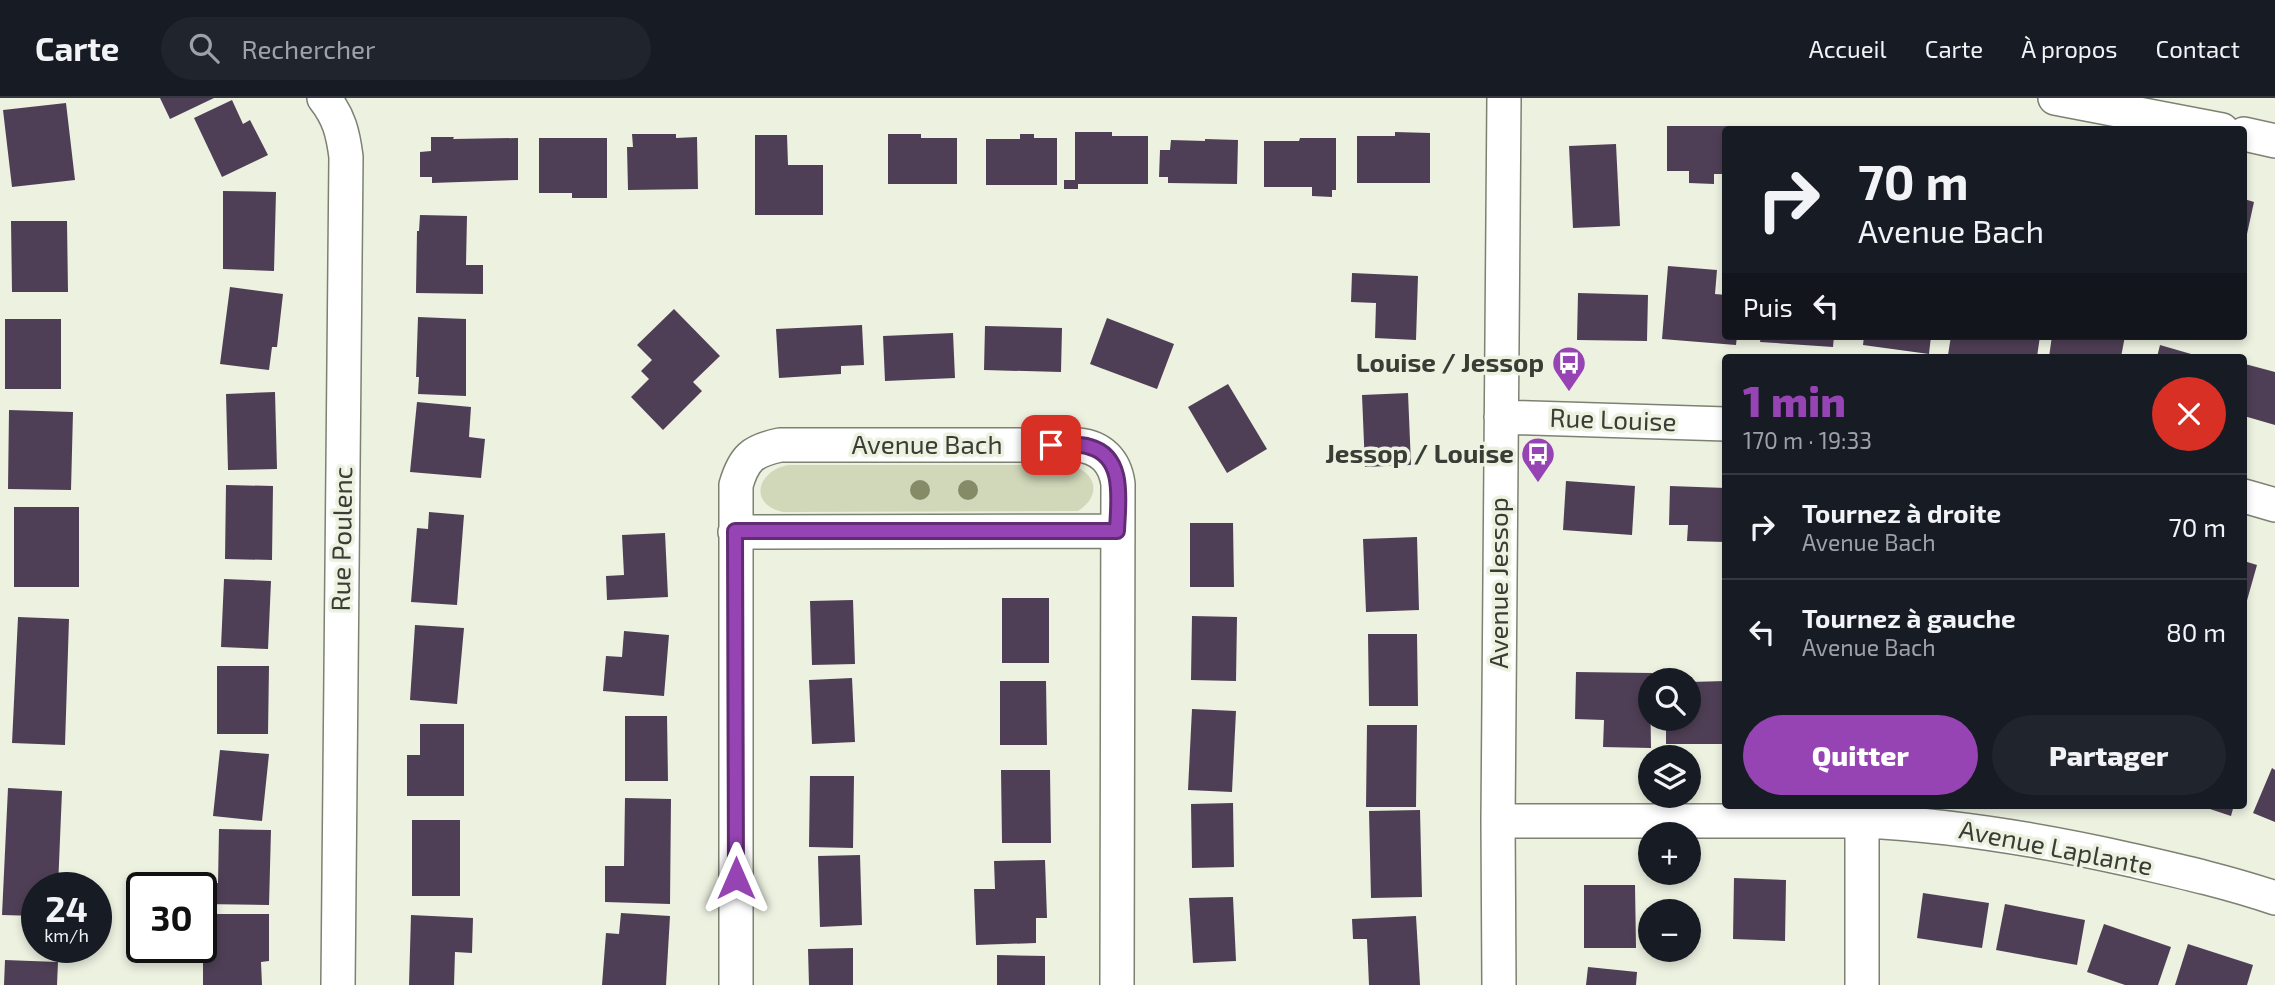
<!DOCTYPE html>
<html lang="fr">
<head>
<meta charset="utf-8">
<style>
	body { margin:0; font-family:"Exo 2",sans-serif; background:#20242c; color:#f1f3f6; height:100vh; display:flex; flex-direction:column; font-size:26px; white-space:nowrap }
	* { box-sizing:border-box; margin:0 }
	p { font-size:23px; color:#9ea1a6 }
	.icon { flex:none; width:38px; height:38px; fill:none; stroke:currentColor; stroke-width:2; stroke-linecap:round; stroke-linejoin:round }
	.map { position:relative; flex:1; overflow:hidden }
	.side { position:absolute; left:1722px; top:256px; width:525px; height:455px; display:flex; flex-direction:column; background:#171b24; border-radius:7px; box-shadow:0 4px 10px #0003 }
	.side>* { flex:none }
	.top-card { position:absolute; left:1722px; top:28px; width:525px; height:214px; border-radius:7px; box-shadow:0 4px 10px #0003; background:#171b24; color:#f1f3f6; overflow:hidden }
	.tools { position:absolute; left:1638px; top:570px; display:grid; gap:14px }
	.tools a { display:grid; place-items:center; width:63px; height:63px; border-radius:50%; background:#171b24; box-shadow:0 4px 10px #0003; font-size:35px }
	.speed { position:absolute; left:21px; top:774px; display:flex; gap:14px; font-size:35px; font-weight:700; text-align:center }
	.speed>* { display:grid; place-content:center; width:91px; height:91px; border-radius:50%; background:#171b24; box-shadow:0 4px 10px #0003; line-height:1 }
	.speed small { font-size:18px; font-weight:400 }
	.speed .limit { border:4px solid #111; border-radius:10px; background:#fff; color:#111 }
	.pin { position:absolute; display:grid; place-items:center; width:60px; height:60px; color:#fff; margin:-30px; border-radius:14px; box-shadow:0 4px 10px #0006 }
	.me { position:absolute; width:77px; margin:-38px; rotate:0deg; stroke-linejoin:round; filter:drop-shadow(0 0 5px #0008) }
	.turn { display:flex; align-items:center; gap:24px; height:147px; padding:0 21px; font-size:32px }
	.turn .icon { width:91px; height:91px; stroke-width:2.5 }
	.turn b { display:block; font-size:49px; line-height:60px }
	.then { display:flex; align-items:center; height:66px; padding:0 21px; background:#0003; gap:14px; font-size:26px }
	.round { display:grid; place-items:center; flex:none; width:74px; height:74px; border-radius:37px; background:#20242c }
	.headline { display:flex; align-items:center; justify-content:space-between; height:119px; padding:0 21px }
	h1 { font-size:42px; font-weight:800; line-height:52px; color:#9644b3 }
	.cta { display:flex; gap:14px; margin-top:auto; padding:14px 21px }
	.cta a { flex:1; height:80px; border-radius:42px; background:#9644b3; color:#fff; font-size:28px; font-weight:800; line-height:80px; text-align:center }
	.cta a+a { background:#20242c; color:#f1f3f6 }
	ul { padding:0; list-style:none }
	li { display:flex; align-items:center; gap:21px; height:105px; padding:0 21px; border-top:2px solid #363941 }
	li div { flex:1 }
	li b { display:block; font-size:26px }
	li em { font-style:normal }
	header { display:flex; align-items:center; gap:42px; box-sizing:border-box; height:98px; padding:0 35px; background:#171b24; border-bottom:2px solid #363941 }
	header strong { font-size:33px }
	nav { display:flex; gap:38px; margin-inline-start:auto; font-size:24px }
	.search { width:490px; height:63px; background:#20242c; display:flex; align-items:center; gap:18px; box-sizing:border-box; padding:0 24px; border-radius:38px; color:#9ea1a6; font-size:26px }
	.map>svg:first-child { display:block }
	.green { fill:#d0d8b9 }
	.building { fill:#4f3f56 }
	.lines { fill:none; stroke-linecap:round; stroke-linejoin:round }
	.minor-casing { stroke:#7d8172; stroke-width:36 }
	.minor { stroke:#fff; stroke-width:33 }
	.tree { fill:#848b66 }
	.route-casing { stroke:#622c74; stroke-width:18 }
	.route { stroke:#9644b3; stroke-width:12 }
	.labels { text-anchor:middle; stroke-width:7; stroke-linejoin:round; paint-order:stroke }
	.poi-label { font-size:26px; font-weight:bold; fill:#3a3c36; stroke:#ecf1e0; text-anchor:end }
	.street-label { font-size:26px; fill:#3a3c36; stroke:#ecf1e0 }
</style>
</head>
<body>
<header>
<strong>Carte</strong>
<div class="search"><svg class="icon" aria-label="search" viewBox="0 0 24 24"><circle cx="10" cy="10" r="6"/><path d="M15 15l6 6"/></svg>Rechercher</div>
<nav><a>Accueil</a><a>Carte</a><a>À propos</a><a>Contact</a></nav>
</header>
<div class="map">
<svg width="2275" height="887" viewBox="0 0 2275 887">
	<rect width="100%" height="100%" fill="#ecf1e0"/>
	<path class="green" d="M788 367H1070C1097 374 1102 398 1078 413L783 414C748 406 757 373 788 367Z"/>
	<path class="building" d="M160 0H214L170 21Z
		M232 2 243 26 250 22 268 57 222 79 194 20Z
		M66 5 75 82 12 89 3 12Z
		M1667 28H1748V32H1726V76H1714V86L1689 85V73H1667Z
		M1075 34H1112V38H1148V86H1078V91H1064V82H1075Z
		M1395 34 1430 35V85H1357V38H1395Z
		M632 36H676V40L697 39 698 91 628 92 627 49H633Z
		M888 36H921V40H957V86H888Z
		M1020 36H1034V40H1057V87H986V41H1020Z
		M755 37H787L788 67H823V117H755Z
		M431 39H454L453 41 518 40V82L432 85V79H420V54L431 53Z
		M539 40H607V100H572V95H539Z
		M1300 40H1336V92H1332V99L1312 98V89H1264V43H1299Z
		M1205 41 1238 42 1237 86 1168 85V79H1159L1160 52H1170L1171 42 1205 43Z
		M1616 46 1620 128 1573 130 1569 48Z
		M223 93 276 94 274 173 223 171Z
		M2244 101 2254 104 2245 145H2244Z
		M420 117 467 118 466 167H483V196L416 195 417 133H419Z
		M11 123H67L68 194H12Z
		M1668 168 1717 172 1715 196 1726 197V238H1737L1736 247 1662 241Z
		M1352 175 1418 178 1416 242 1375 240 1376 205 1351 204Z
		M230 189 283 196 277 249H272L269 272 220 266Z
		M1578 195 1648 197 1647 243 1577 242Z
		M674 211 720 258 693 284 702 293 663 332 631 299 649 281 641 273 652 262 637 247Z
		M418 219 466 221V298L418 296 419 279H416Z
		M1107 220 1174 246 1157 291 1090 266Z
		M5 221H61V291H5Z
		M862 227 864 267 841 268V276L779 280 776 231Z
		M985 228 1062 230 1061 274 984 272Z
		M953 235 955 280 885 283 883 238Z
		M1761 238H1834L1833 249 1760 244Z
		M1864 238H1931L1929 256 1863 247Z
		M1951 238H2040L2037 259H1964L1948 257Z
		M2052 238H2125L2121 259H2049Z
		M2160 247 2198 258V259H2157Z
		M2245 266 2275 274V327L2244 318Z
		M1228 286 1267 351 1227 375 1188 309Z
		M275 294 277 371 228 372 226 296Z
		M1408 295 1411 367 1365 369 1362 297Z
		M417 304 471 309 469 339 485 341 481 380 410 374Z
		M9 312 73 314 71 392 8 391Z
		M1566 383 1635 388 1632 437 1563 432Z
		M226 387 273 388 272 462 225 461Z
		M1670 388 1726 390V444L1687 443 1688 427H1669Z
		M14 409H79V489H14Z
		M429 414 464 417 457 507 411 504 417 430 428 431Z
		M1190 425H1233L1234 489H1190Z
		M665 435 668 499 607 502 606 478 624 477 622 437Z
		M1417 439 1419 512 1366 514 1363 441Z
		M2244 463 2257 467 2244 513Z
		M224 481 271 483 268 551 221 549Z
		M1002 500H1049V565H1002Z
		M853 502 855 566 812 567 810 503Z
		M1192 518 1237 519 1236 583 1191 582Z
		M18 519 69 521 65 647 12 645Z
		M415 527 464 530 457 606 410 602Z
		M624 533 669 537 664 598 603 593 606 558 622 559Z
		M1368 536H1417L1418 608H1369Z
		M217 568H269L268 636H217Z
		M1576 574 1652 575V583H1650L1651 650 1603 649 1604 622 1575 621Z
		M852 580 855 644 812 646 809 582Z
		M1000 583H1046L1047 647H1000Z
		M1726 583V646H1666V621H1689V584Z
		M1192 611 1236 613 1232 694 1188 692Z
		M625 618H667L668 683H625Z
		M420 626H464V698H407V657H420Z
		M1367 627H1417L1416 709H1366Z
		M220 652 269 656 262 723 213 718Z
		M2272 670 2275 672V724L2253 715Z
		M1001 672H1050L1051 745H1002Z
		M810 678H854L853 750 809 749Z
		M8 690 62 693 58 789H37V818L2 817Z
		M625 700 671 701 670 806 605 804V768H624Z
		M1233 705 1234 769 1192 770 1191 706Z
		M2198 707H2234L2231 718Z
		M1420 712 1422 799 1371 800 1369 713Z
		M412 722H460V798H412Z
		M219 731 271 732 269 807 201 806V789H191V784L218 785Z
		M860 757 862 827 820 829 818 758Z
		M1045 762 1047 820H1036V845L976 847 974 791H995L994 763Z
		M1734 780 1786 782 1785 843 1733 841Z
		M1584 787H1635L1636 850H1584Z
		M1923 795 1989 805 1982 850 1917 840Z
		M1233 799 1236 863 1193 865 1189 800Z
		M2005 806 2085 822 2077 867 1996 852Z
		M621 815 670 818 666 887H602L606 835 619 836Z
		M216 816H269V863L261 864 262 887H203V854H216Z
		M411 817 473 820 472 855 455 854 454 887H409Z
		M1416 818 1420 887H1369L1367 841H1353L1352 821Z
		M2104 826 2171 849 2158 887H2125L2087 874Z
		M2188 846 2253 867 2247 887H2175Z
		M853 850V887H809L808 851Z
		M997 857 1045 858V887H997Z
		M5 862 58 864 57 887H4Z
		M1588 869 1637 874 1636 887H1586Z"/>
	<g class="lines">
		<g class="minor-casing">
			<path id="minor" d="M324 0C339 19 343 35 346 59L338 887
				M2055 0 2222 32
				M2244 36 2275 43
				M1501 319 1726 326
				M2244 398 2275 407
				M735 434 1117 433
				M1498 723H1862C1954 727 2042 742 2131 762 2179 773 2228 784 2275 800
				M736 887V387C744 360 752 353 780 347H1078C1101 349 1115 363 1118 386L1117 887
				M1499 887 1498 723 1504 0
				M1862 887V723"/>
		</g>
		<use href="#minor" class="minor"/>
	</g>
	<g class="tree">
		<circle cx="920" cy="392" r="10"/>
		<circle cx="968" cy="392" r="10"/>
	</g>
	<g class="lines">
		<g class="route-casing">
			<path id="route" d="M736 780 735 433H1117C1118 404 1126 359 1090 349 1078 345 1063 347 1051 347"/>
		</g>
		<use href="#route" class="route"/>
	</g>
	<defs>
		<g id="bus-pin" transform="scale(1.75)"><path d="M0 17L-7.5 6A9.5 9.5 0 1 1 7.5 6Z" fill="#9644b3" stroke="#ecf1e0"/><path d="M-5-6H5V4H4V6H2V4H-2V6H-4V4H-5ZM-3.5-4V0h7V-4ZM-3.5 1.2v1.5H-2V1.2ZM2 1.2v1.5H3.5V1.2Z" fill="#fff"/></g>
	</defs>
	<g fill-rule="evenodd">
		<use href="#bus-pin" x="1569" y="265"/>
		<use href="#bus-pin" x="1538" y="356"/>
	</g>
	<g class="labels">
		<g class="poi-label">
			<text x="1544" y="274">Louise / Jessop</text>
			<text x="1514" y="365">Jessop / Louise</text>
		</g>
		<g class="street-label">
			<text transform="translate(1613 322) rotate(2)" y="9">Rue Louise</text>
			<text x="927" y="356">Avenue Bach</text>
			<text transform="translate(342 441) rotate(-89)" y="9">Rue Poulenc</text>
			<text transform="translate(1499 485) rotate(-90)" y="9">Avenue Jessop</text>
			<text transform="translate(2056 750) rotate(11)" y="9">Avenue Laplante</text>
		</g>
	</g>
</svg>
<div class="tools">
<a><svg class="icon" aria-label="search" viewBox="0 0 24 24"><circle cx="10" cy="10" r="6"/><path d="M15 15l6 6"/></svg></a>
<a><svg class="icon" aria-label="layers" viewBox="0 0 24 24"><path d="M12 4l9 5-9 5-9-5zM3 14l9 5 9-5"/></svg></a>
<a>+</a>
<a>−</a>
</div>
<div class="speed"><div>24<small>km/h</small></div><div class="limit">30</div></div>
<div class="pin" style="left:1051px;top:347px;background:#d93025"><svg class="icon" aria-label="arrive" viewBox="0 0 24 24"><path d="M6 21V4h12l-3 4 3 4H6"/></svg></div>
<svg class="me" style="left:736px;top:780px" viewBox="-20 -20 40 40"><path d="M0-17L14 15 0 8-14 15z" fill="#9644b3" stroke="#fff" stroke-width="4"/></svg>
<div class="top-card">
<div class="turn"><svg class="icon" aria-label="right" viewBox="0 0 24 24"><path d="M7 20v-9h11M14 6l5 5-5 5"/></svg><div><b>70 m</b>Avenue Bach</div></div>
<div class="then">Puis<svg class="icon" aria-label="left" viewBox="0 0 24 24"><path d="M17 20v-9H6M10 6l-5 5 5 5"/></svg></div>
</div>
<section class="side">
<div class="headline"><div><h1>1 min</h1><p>170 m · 19:33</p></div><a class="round" style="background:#d93025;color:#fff"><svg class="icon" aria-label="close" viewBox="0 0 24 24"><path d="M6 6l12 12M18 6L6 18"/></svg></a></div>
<ul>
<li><svg class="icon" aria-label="right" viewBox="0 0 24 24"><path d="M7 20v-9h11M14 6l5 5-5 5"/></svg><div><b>Tournez à droite</b><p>Avenue Bach</p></div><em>70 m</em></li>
<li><svg class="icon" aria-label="left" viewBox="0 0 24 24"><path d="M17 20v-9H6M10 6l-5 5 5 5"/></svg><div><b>Tournez à gauche</b><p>Avenue Bach</p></div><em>80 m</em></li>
</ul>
<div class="cta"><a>Quitter</a><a>Partager</a></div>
</section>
</div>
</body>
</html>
